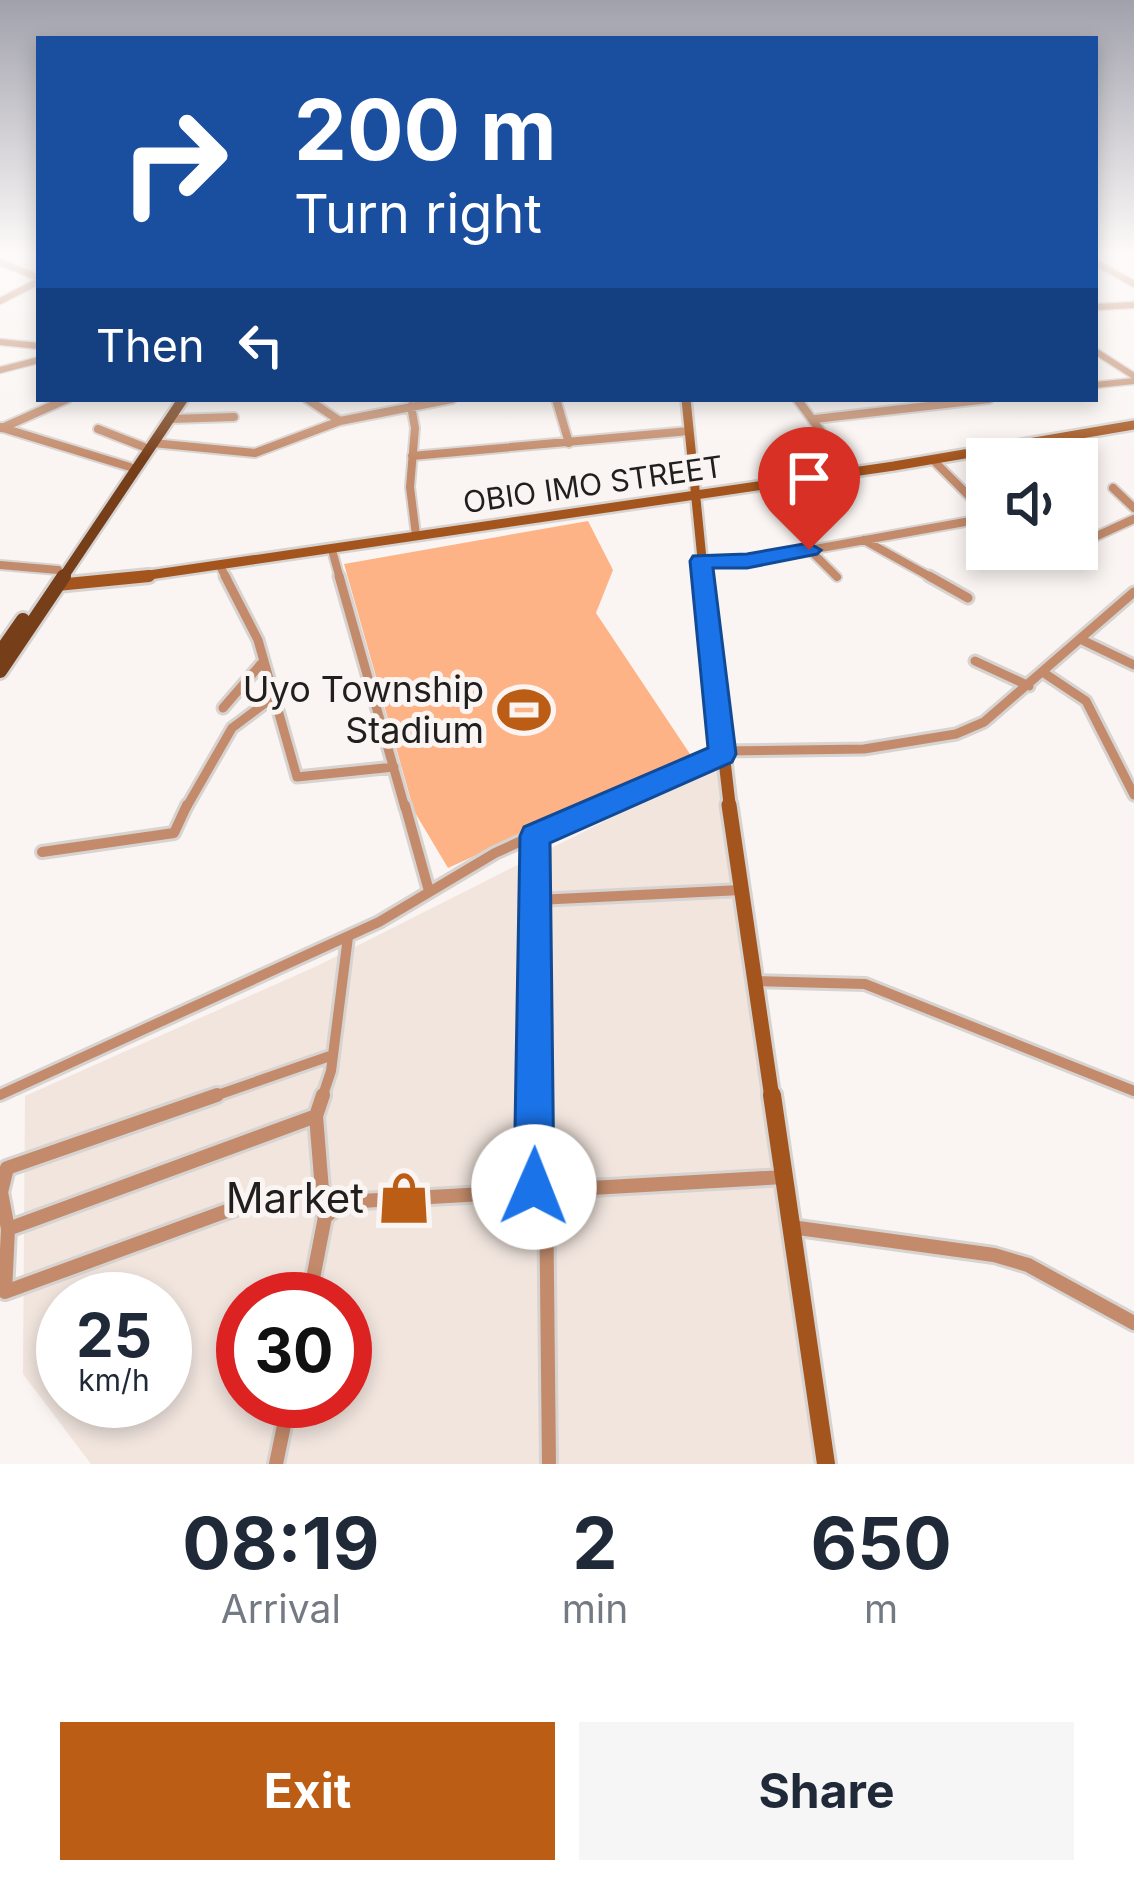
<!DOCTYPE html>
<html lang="en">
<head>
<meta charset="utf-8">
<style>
	body { margin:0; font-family:Inter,sans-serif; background:#f6f6f7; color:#1f2937; height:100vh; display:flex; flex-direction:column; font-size:45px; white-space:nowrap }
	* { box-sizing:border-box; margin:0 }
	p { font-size:39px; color:#747a83 }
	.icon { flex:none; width:66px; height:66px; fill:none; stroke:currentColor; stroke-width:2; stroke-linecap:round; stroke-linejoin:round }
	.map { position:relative; height:1464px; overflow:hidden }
	.sheet { display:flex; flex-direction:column; background:#fff; flex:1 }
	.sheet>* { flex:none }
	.guide { position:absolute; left:36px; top:36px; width:1062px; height:366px; border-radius:0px; box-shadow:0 6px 18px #0003; background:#1a4fa0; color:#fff; overflow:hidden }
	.fabs { position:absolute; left:966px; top:438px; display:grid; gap:24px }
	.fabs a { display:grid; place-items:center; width:132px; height:132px; border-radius:0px; background:#fff; box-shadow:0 6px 18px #0003; font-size:60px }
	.speed { position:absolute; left:36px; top:1272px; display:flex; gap:24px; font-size:60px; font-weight:700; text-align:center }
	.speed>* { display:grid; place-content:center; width:156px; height:156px; border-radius:50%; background:#fff; box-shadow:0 6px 18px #0003; line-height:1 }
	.speed small { font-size:30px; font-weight:400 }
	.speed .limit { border:18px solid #d22; background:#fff; color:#111 }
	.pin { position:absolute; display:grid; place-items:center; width:102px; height:102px; color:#fff; margin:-123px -51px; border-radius:50% 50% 50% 0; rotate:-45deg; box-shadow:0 0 12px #0007 }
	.pin .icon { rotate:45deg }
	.me { position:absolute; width:132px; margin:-66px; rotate:1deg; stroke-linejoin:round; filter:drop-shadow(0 0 9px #0008) }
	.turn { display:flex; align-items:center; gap:42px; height:252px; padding:0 60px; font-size:54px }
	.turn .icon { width:156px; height:156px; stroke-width:2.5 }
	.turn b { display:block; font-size:84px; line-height:102px }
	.then { display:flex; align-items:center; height:114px; padding:0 60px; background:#0003; gap:24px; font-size:45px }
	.eta { display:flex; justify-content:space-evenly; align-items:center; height:204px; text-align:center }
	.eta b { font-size:72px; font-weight:700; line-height:84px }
	.primary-button { display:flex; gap:24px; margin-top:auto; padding:24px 60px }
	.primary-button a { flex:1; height:138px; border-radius:0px; background:#bb5d14; color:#fff; font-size:48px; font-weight:700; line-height:138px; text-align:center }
	.primary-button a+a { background:#f6f6f7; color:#1f2937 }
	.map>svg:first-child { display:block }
	.built { fill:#f1e5de; fill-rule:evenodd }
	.green { fill:#feb387 }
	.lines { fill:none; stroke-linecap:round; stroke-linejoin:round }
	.street-far4-casing { stroke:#d7d3d0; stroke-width:9 }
	.street-far3-casing { stroke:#d7d3d0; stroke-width:12 }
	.street-far2-casing { stroke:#d7d3d0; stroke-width:15 }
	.street-far1-casing { stroke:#d7d3d0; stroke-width:16 }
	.street-casing { stroke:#d7d3d0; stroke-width:20 }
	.secondary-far3-casing { stroke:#d7d3d0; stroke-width:14 }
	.secondary-far2-casing { stroke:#d7d3d0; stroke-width:18 }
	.secondary-far1-casing { stroke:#d7d3d0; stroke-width:21 }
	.secondary-casing { stroke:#d7d3d0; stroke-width:24 }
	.primary-far1-casing { stroke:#d7d3d0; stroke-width:15 }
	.primary-casing { stroke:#d7d3d0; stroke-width:20 }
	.street-far4 { stroke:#c38b6b; stroke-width:6 }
	.street-far3 { stroke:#c38b6b; stroke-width:8 }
	.street-far2 { stroke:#c38b6b; stroke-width:9 }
	.street-far1 { stroke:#c38b6b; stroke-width:10 }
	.street { stroke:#c38b6b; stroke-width:14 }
	.secondary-far3 { stroke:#a4551e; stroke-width:9 }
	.secondary-far2 { stroke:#a4551e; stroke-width:12 }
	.secondary-far1 { stroke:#a4551e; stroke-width:15 }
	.secondary { stroke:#a4551e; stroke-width:18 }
	.primary-far1 { stroke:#763e19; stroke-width:10 }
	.primary { stroke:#763e19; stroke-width:14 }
	.route { fill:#1a73e8; stroke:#114b97; stroke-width:3 }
	.labels { text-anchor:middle; stroke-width:10; stroke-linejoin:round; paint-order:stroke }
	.far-street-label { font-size:30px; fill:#201f1e; stroke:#faf5f2 }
	.poi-label { font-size:36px; fill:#201f1e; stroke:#faf5f2; text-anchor:end }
	.near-poi-label { font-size:42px; fill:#201f1e; stroke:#faf5f2; text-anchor:end }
</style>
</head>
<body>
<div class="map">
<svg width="1134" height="1464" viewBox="0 0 1134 1464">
	<rect width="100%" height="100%" fill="#faf5f2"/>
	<path class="built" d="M720 763 824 1464H91L23 1374 25 1096 319 965ZM63 1299H165V1401H63ZM243 1299H345V1401H243Z"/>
	<path class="green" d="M588 521 613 570 596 613 692 757 448 868 414 811 344 564Z"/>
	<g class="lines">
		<g class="street-far4-casing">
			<path id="street-far4" d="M0 262 39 278
				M1095 262 1134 284
				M0 301 39 281
				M1095 307 1134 305
				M0 342 39 346
				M1095 351 1134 376
				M0 370 39 360
				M1095 385 1134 381"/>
		</g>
		<g class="street-far3-casing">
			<path id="street-far3" d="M307 399 340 421
				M556 399 569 443
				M797 399 851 472
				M411 406 415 428 410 487 416 535
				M170 419 234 417
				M815 419 989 399
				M0 427 130 467
				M2 428 67 399
				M98 429 144 447
				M153 443 255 453 340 421 452 399
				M412 456 689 431
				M934 461 987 514
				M1113 488 1134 508
				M864 540 934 579
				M1077 545 1134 519
				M1028 549 1042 559 1070 549
				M332 550 340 579
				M810 550 837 577
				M701 561 760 559 987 518
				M0 565 58 570
				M221 568 227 579"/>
		</g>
		<g class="street-far2-casing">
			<path id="street-far2" d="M225 576 258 640 297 777 394 767
				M339 576 405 808
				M929 576 968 598
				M1080 639 1134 665
				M975 661 1029 686
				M1044 673 1086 701 1134 795
				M223 708 261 664
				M186 808 232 728 272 698
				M595 808 721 751 864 749 956 734 984 722 1134 592"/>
		</g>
		<g class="street-far1-casing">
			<path id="street-far1" d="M405 805 429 891
				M534 836 536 1098
				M42 852 174 833 187 805
				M537 900 741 890
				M754 981 865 984 1134 1091
				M0 1095 379 922 495 853 601 805
				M209 1098 330 1056
				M322 1098 331 1071 348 937"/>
		</g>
		<g class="street-casing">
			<path id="street" d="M217 1095 7 1168 1 1192 8 1229 5 1292 235 1208
				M323 1095 316 1116 324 1215
				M534 1187 536 1095
				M546 1187 549 1464
				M791 1227 994 1255 1028 1265 1134 1323
				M8 1229 316 1116
				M309 1299 325 1217 343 1202 784 1177
				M276 1464 289 1401"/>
		</g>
		<g class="secondary-far3-casing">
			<path id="secondary-far3" d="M686 399 704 579
				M122 579 894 466 1134 425"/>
		</g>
		<g class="secondary-far2-casing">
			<path id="secondary-far2" d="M703 576 730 808
				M57 585 149 576"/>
		</g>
		<g class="secondary-far1-casing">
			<path id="secondary-far1" d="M729 805 772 1098"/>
		</g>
		<g class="secondary-casing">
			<path id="secondary" d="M772 1095 826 1464"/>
		</g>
		<g class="primary-far1-casing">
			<path id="primary-far1" d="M62 579 183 399"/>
		</g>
		<g class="primary-casing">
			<path id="primary" d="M0 653 23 620
				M0 671 64 576"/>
		</g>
		<use href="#street-far4" class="street-far4"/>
		<use href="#street-far3" class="street-far3"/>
		<use href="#street-far2" class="street-far2"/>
		<use href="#street-far1" class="street-far1"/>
		<use href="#street" class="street"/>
		<use href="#secondary-far3" class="secondary-far3"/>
		<use href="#secondary-far2" class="secondary-far2"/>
		<use href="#secondary-far1" class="secondary-far1"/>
		<use href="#secondary" class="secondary"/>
		<use href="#primary-far1" class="primary-far1"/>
		<use href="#primary" class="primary"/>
	</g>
	<linearGradient id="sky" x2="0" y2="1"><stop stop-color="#a1a1ac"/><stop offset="0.55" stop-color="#fdfaf9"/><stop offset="1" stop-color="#fdfaf9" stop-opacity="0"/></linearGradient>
	<rect width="1134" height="460" fill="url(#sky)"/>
	<path class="route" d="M809 543 821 550 817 554 747 568H713L736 754 732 762 550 843 554 1187 548 1201 534 1207 520 1201 514 1187 520 836 524 827 708 748 690 561 693 556 747 554Z"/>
	<defs>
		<g id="stadium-bare" transform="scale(4.14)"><path d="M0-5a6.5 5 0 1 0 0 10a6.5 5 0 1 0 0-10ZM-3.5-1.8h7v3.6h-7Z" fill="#bb5d14" stroke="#faf5f2" stroke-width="2.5" paint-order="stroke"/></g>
		<g id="shop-bare" transform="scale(4.14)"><path d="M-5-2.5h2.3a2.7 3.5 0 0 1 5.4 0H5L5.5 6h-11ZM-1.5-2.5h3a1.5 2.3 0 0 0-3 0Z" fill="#bb5d14" stroke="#faf5f2" stroke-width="2.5" paint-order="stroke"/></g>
	</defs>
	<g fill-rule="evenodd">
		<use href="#stadium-bare" x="524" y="710"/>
		<use href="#shop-bare" x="404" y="1198"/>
	</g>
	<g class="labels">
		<g class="far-street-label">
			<text transform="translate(593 485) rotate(-8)" y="10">OBIO IMO STREET</text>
		</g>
		<g class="poi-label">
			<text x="484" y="702">Uyo Township<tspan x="484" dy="41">Stadium</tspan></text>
		</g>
		<g class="near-poi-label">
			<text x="364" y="1213">Market</text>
		</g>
	</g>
</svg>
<div class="fabs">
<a><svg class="icon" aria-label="sound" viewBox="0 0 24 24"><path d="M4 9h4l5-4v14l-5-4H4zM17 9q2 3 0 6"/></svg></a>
</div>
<div class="speed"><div>25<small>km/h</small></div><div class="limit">30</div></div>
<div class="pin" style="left:809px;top:550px;background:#d93025"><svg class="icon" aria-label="arrive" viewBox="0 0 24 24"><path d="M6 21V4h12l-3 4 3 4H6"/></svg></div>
<svg class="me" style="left:534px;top:1187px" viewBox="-20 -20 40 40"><circle r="19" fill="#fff"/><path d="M0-13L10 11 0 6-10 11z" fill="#1a73e8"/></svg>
<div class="guide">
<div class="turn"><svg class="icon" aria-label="right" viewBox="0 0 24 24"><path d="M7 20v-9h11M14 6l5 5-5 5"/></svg><div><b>200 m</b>Turn right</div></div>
<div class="then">Then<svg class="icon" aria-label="left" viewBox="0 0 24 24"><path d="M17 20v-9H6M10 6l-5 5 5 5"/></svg></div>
</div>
</div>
<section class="sheet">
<div class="eta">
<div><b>08:19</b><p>Arrival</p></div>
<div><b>2</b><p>min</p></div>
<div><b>650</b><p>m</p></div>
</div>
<div class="primary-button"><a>Exit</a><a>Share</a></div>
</section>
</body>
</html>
